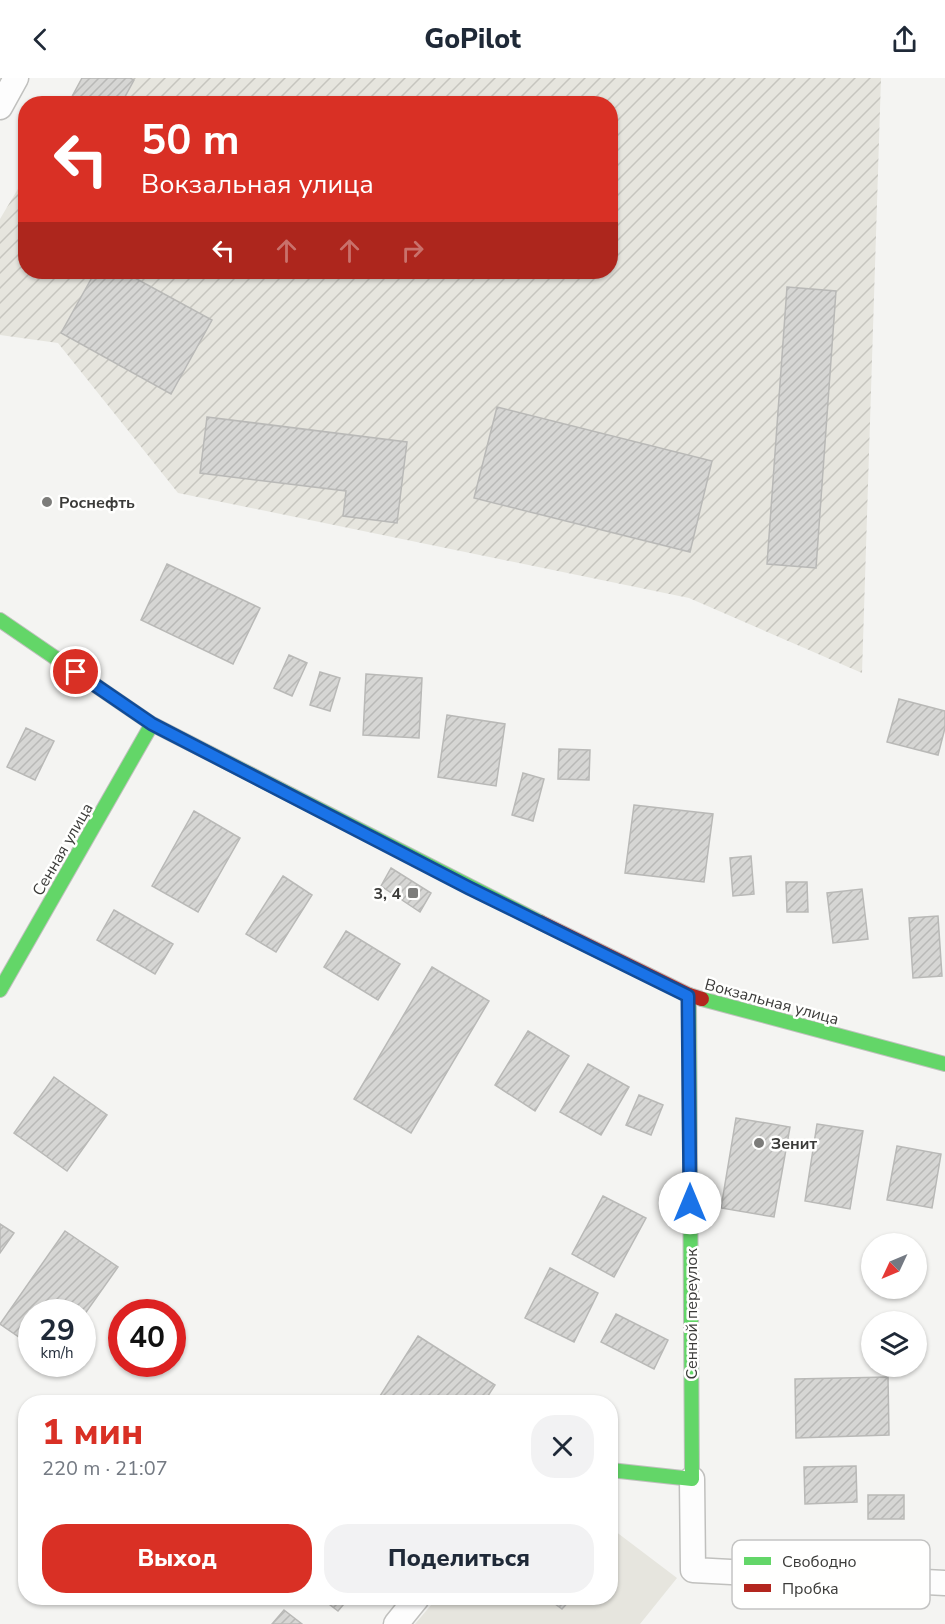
<!DOCTYPE html>
<html lang="ru">
<head>
<meta charset="utf-8">
<style>
	body { margin:0; font-family:"Nunito Sans",sans-serif; background:#f2f2f3; color:#1f2937; height:100vh; display:flex; flex-direction:column; font-size:22px; white-space:nowrap }
	* { box-sizing:border-box; margin:0 }
	p { font-size:20px; color:#747a83 }
	.icon { flex:none; width:33px; height:33px; fill:none; stroke:currentColor; stroke-width:2; stroke-linecap:round; stroke-linejoin:round }
	.map { position:relative; flex:1; overflow:hidden }
	.details { position:absolute; left:18px; top:1317px; width:600px; height:210px; display:flex; flex-direction:column; background:#fff; border-radius:24px; box-shadow:0 2px 4px #0004 }
	.details>* { flex:none }
	.banner { position:absolute; left:18px; top:18px; width:600px; height:183px; border-radius:24px; box-shadow:0 2px 4px #0004; background:#d93025; color:#fff; overflow:hidden }
	.needle { width:39px; rotate:226deg }
	.buttons { position:absolute; left:861px; top:1155px; display:grid; gap:12px }
	.buttons a { display:grid; place-items:center; width:66px; height:66px; border-radius:50%; background:#fff; box-shadow:0 2px 4px #0004; font-size:30px }
	.speed { position:absolute; left:18px; top:1221px; display:flex; gap:12px; font-size:30px; font-weight:700; text-align:center }
	.speed>* { display:grid; place-content:center; width:78px; height:78px; border-radius:50%; background:#fff; box-shadow:0 2px 4px #0004; line-height:1 }
	.speed small { font-size:15px; font-weight:400 }
	.speed .limit { border:9px solid #d22; background:#fff; color:#111 }
	.pin { position:absolute; display:grid; place-items:center; width:51px; height:51px; color:#fff; margin:-26px; border:3px solid #fff; border-radius:50%; box-shadow:0 2px 6px #0007 }
	.me { position:absolute; width:66px; margin:-33px; rotate:0deg; stroke-linejoin:round; filter:drop-shadow(0 0 4px #0008) }
	.turn { display:flex; align-items:center; gap:21px; height:126px; padding:0 24px; font-size:27px }
	.turn .icon { width:78px; height:78px; stroke-width:2.5 }
	.turn b { display:block; font-size:42px; line-height:51px }
	.lanes { display:flex; align-items:center; height:57px; padding:0 24px; background:#0003; justify-content:center; gap:30px; direction:ltr }
	.lanes .off { opacity:.35 }
	.round { display:grid; place-items:center; flex:none; width:63px; height:63px; border-radius:24px; background:#f2f2f3 }
	.summary { display:flex; align-items:center; justify-content:space-between; height:102px; padding:0 24px }
	h1 { font-size:36px; font-weight:800; line-height:45px; color:#d93025 }
	.cta { display:flex; gap:12px; margin-top:auto; padding:12px 24px }
	.cta a { flex:1; height:69px; border-radius:24px; background:#d93025; color:#fff; font-size:24px; font-weight:800; line-height:69px; text-align:center }
	.cta a+a { background:#f2f2f3; color:#1f2937 }
	header { display:flex; justify-content:space-between; align-items:center; height:78px; padding:0 24px; background:#fff; font-size:27px; font-weight:800 }
	.map>svg:first-child { display:block }
	.built { fill:#e6e5de }
	.industrial { fill:url(#industrial-furrows) }
	.building { fill:url(#building-hatch); stroke:#b9b9b7; stroke-width:1.5 }
	.lines { fill:none; stroke-linecap:round; stroke-linejoin:round }
	.street-casing { stroke:#c0c0be; stroke-width:27 }
	.fast-casing { stroke:#c0c0be; stroke-width:16 }
	.jam-casing { stroke:#c0c0be; stroke-width:16 }
	.street { stroke:#fdfdfd; stroke-width:24 }
	.fast { stroke:#63d668; stroke-width:14 }
	.jam { stroke:#b3261e; stroke-width:14 }
	.route-casing { stroke:#114b97; stroke-width:15 }
	.route { stroke:#1a73e8; stroke-width:10 }
	.poi-dot { fill:#7c7c7a; stroke:#fffffe; stroke-width:2 }
	.labels { text-anchor:middle; stroke-width:5; stroke-linejoin:round; paint-order:stroke }
	.poi-label { font-size:16px; font-weight:bold; fill:#3b3b39; stroke:#fffffe; text-anchor:start }
	.street-label { font-size:16px; fill:#3b3b39; stroke:#fffffe }
	.key { fill:#fffffe; stroke:#c4c4c3; stroke-width:1.5 }
	.key-label { font-size:16px; fill:#3b3b39 }
</style>
</head>
<body>
<header><svg class="icon" aria-label="back" viewBox="0 0 24 24"><path d="M15 5l-7 7 7 7"/></svg>GoPilot<svg class="icon" aria-label="share" viewBox="0 0 24 24"><path d="M12 15V3M7 8l5-5 5 5M5 13v7h14v-7"/></svg></header>
<div class="map">
<svg width="945" height="1546" viewBox="0 0 945 1546">
	<defs>
		<pattern id="industrial-furrows" width="10" height="10" patternUnits="userSpaceOnUse" patternTransform="scale(1.5)"><rect width="10" height="10" fill="#e6e5de"/><path d="M-1 1l2-2M0 10L10 0M9 11l2-2" fill="none" stroke="#c6c5bf"/></pattern>
		<pattern id="building-hatch" width="6" height="6" patternUnits="userSpaceOnUse" patternTransform="scale(1.5)"><rect width="6" height="6" fill="#d6d6d4"/><path d="M-1 1l2-2M0 6l6-6M5 7l2-2" fill="none" stroke="#b9b9b7"/></pattern>
	</defs>
	<rect width="100%" height="100%" fill="#f4f4f2"/>
	<path class="built" d="M611 1450 677 1500 640 1546H415L437 1520H610Z"/>
	<path class="industrial" d="M82 0H881L862 595 689 520 178 415 58 265 0 257V141L25 99 26 194H610V26L68 25Z"/>
	<path class="building" d="M82 0H130L134 2 121 26H68Z
		M95 194H124L212 242 171 316 61 255Z
		M787 209 836 213 816 490 767 486Z
		M497 329 712 383 690 474 474 420Z
		M207 339 407 364 397 445 343 438 346 413 200 395Z
		M167 486 260 530 233 586 141 542Z
		M289 577 307 585 292 618 274 610Z
		M320 594 340 600 330 633 310 627Z
		M366 596 422 600 419 660 363 657Z
		M899 621 945 633V650L938 677 887 664Z
		M447 637 505 646 496 708 438 699Z
		M26 650 54 663 35 702 7 689Z
		M559 671 590 672 589 702 558 701Z
		M523 695 544 701 533 743 512 737Z
		M634 727 713 736 704 804 625 795Z
		M194 733 240 760 198 834 152 808Z
		M751 778 754 816 733 818 730 780Z
		M391 790 431 815 420 834 381 808Z
		M283 798 312 817 276 874 246 856Z
		M786 804H807L808 834H787Z
		M862 811 868 861 833 865 827 815Z
		M114 832 173 866 155 896 97 862Z
		M938 838 942 898 913 900 909 840Z
		M346 853 400 886 378 922 324 889Z
		M432 889 489 923 411 1055 354 1021Z
		M528 953 569 978 535 1033 495 1007Z
		M588 986 629 1009 601 1057 560 1034Z
		M54 999 107 1037 67 1093 14 1055Z
		M639 1017 663 1027 651 1057 626 1047Z
		M736 1040 790 1049 774 1139 721 1130Z
		M817 1046 863 1053 850 1131 805 1123Z
		M897 1068 941 1076 932 1130 887 1122Z
		M603 1118 646 1140 614 1199 572 1176Z
		M0 1146 14 1155 0 1175Z
		M65 1153 118 1189 82 1240V1234H32V1268L0 1246Z
		M550 1190 598 1215 574 1264 525 1240Z
		M616 1236 668 1262 654 1291 601 1264Z
		M418 1258 495 1307 484 1324H389L380 1318Z
		M888 1299 889 1357 796 1360 795 1301Z
		M856 1388 857 1424 805 1426 804 1389Z
		M868 1417H904V1441H868Z
		M321 1520H349L338 1533Z
		M547 1520H572L562 1531Z
		M284 1532 302 1546H272Z"/>
	<g class="lines">
		<g class="street-casing">
			<path id="street" d="M0 29 16 0
				M692 1401 693 1492 945 1505
				M396 1546 417 1520"/>
		</g>
		<g class="fast-casing">
			<path id="fast" d="M0 542 152 646 540 844
				M0 912 152 646
				M702 921 945 986
				M610 1392 692 1401 689 917"/>
		</g>
		<g class="jam-casing">
			<path id="jam" d="M540 844 689 917 702 921"/>
		</g>
		<use href="#street" class="street"/>
		<use href="#fast" class="fast"/>
		<use href="#jam" class="jam"/>
	</g>
	<g class="lines">
		<g class="route-casing">
			<path id="route" d="M76 594 152 646 469 810 688 918 690 1125"/>
		</g>
		<use href="#route" class="route"/>
	</g>
	<g class="poi-dot">
		<circle cx="47" cy="424" r="6"/>
		<rect x="407" y="809" width="12" height="12" rx="3"/>
		<circle cx="759" cy="1065" r="6"/>
	</g>
	<g class="labels">
		<g class="poi-label">
			<text x="59" y="430">Роснефть</text>
			<text x="401" y="821" text-anchor="end">3, 4</text>
			<text x="771" y="1071">Зенит</text>
		</g>
		<g class="street-label">
			<text transform="translate(62 771) rotate(-60)" y="6">Сенная улица</text>
			<text transform="translate(772 923) rotate(15)" y="6">Вокзальная улица</text>
			<text transform="translate(691 1236) rotate(-90)" y="6">Сенной переулок</text>
		</g>
	</g>
	<rect x="732" y="1462" width="198" height="69" rx="9" class="key"/>
	<rect x="744" y="1479" width="27" height="8" fill="#63d668"/>
	<rect x="744" y="1506" width="27" height="8" fill="#b3261e"/>
	<g class="key-label">
		<text x="782" y="1489">Свободно</text>
		<text x="782" y="1516">Пробка</text>
	</g>
</svg>
<div class="buttons">
<a><svg class="needle" viewBox="-14 -14 28 28"><path d="M0-13l5 13h-10z" fill="#e53935"/><path d="M0 13l5-13h-10z" fill="#747a83"/></svg></a>
<a><svg class="icon" aria-label="layers" viewBox="0 0 24 24"><path d="M12 4l9 5-9 5-9-5zM3 14l9 5 9-5"/></svg></a>
</div>
<div class="speed"><div>29<small>km/h</small></div><div class="limit">40</div></div>
<div class="pin" style="left:76px;top:594px;background:#d93025"><svg class="icon" aria-label="arrive" viewBox="0 0 24 24"><path d="M6 21V4h12l-3 4 3 4H6"/></svg></div>
<svg class="me" style="left:690px;top:1125px" viewBox="-20 -20 40 40"><circle r="19" fill="#fff"/><path d="M0-13L10 11 0 6-10 11z" fill="#1a73e8"/></svg>
<div class="banner">
<div class="turn"><svg class="icon" aria-label="left" viewBox="0 0 24 24"><path d="M17 20v-9H6M10 6l-5 5 5 5"/></svg><div><b>50 m</b>Вокзальная улица</div></div>
<div class="lanes"><svg class="icon" aria-label="left" viewBox="0 0 24 24"><path d="M17 20v-9H6M10 6l-5 5 5 5"/></svg><svg class="icon off" aria-label="ahead" viewBox="0 0 24 24"><path d="M12 20V5M6 11l6-6 6 6"/></svg><svg class="icon off" aria-label="ahead" viewBox="0 0 24 24"><path d="M12 20V5M6 11l6-6 6 6"/></svg><svg class="icon off" aria-label="right" viewBox="0 0 24 24"><path d="M7 20v-9h11M14 6l5 5-5 5"/></svg></div>
</div>
<section class="details">
<div class="summary"><div><h1>1 мин</h1><p>220 m · 21:07</p></div><a class="round"><svg class="icon" aria-label="close" viewBox="0 0 24 24"><path d="M6 6l12 12M18 6L6 18"/></svg></a></div>
<div class="cta"><a>Выход</a><a>Поделиться</a></div>
</section>
</div>
</body>
</html>
